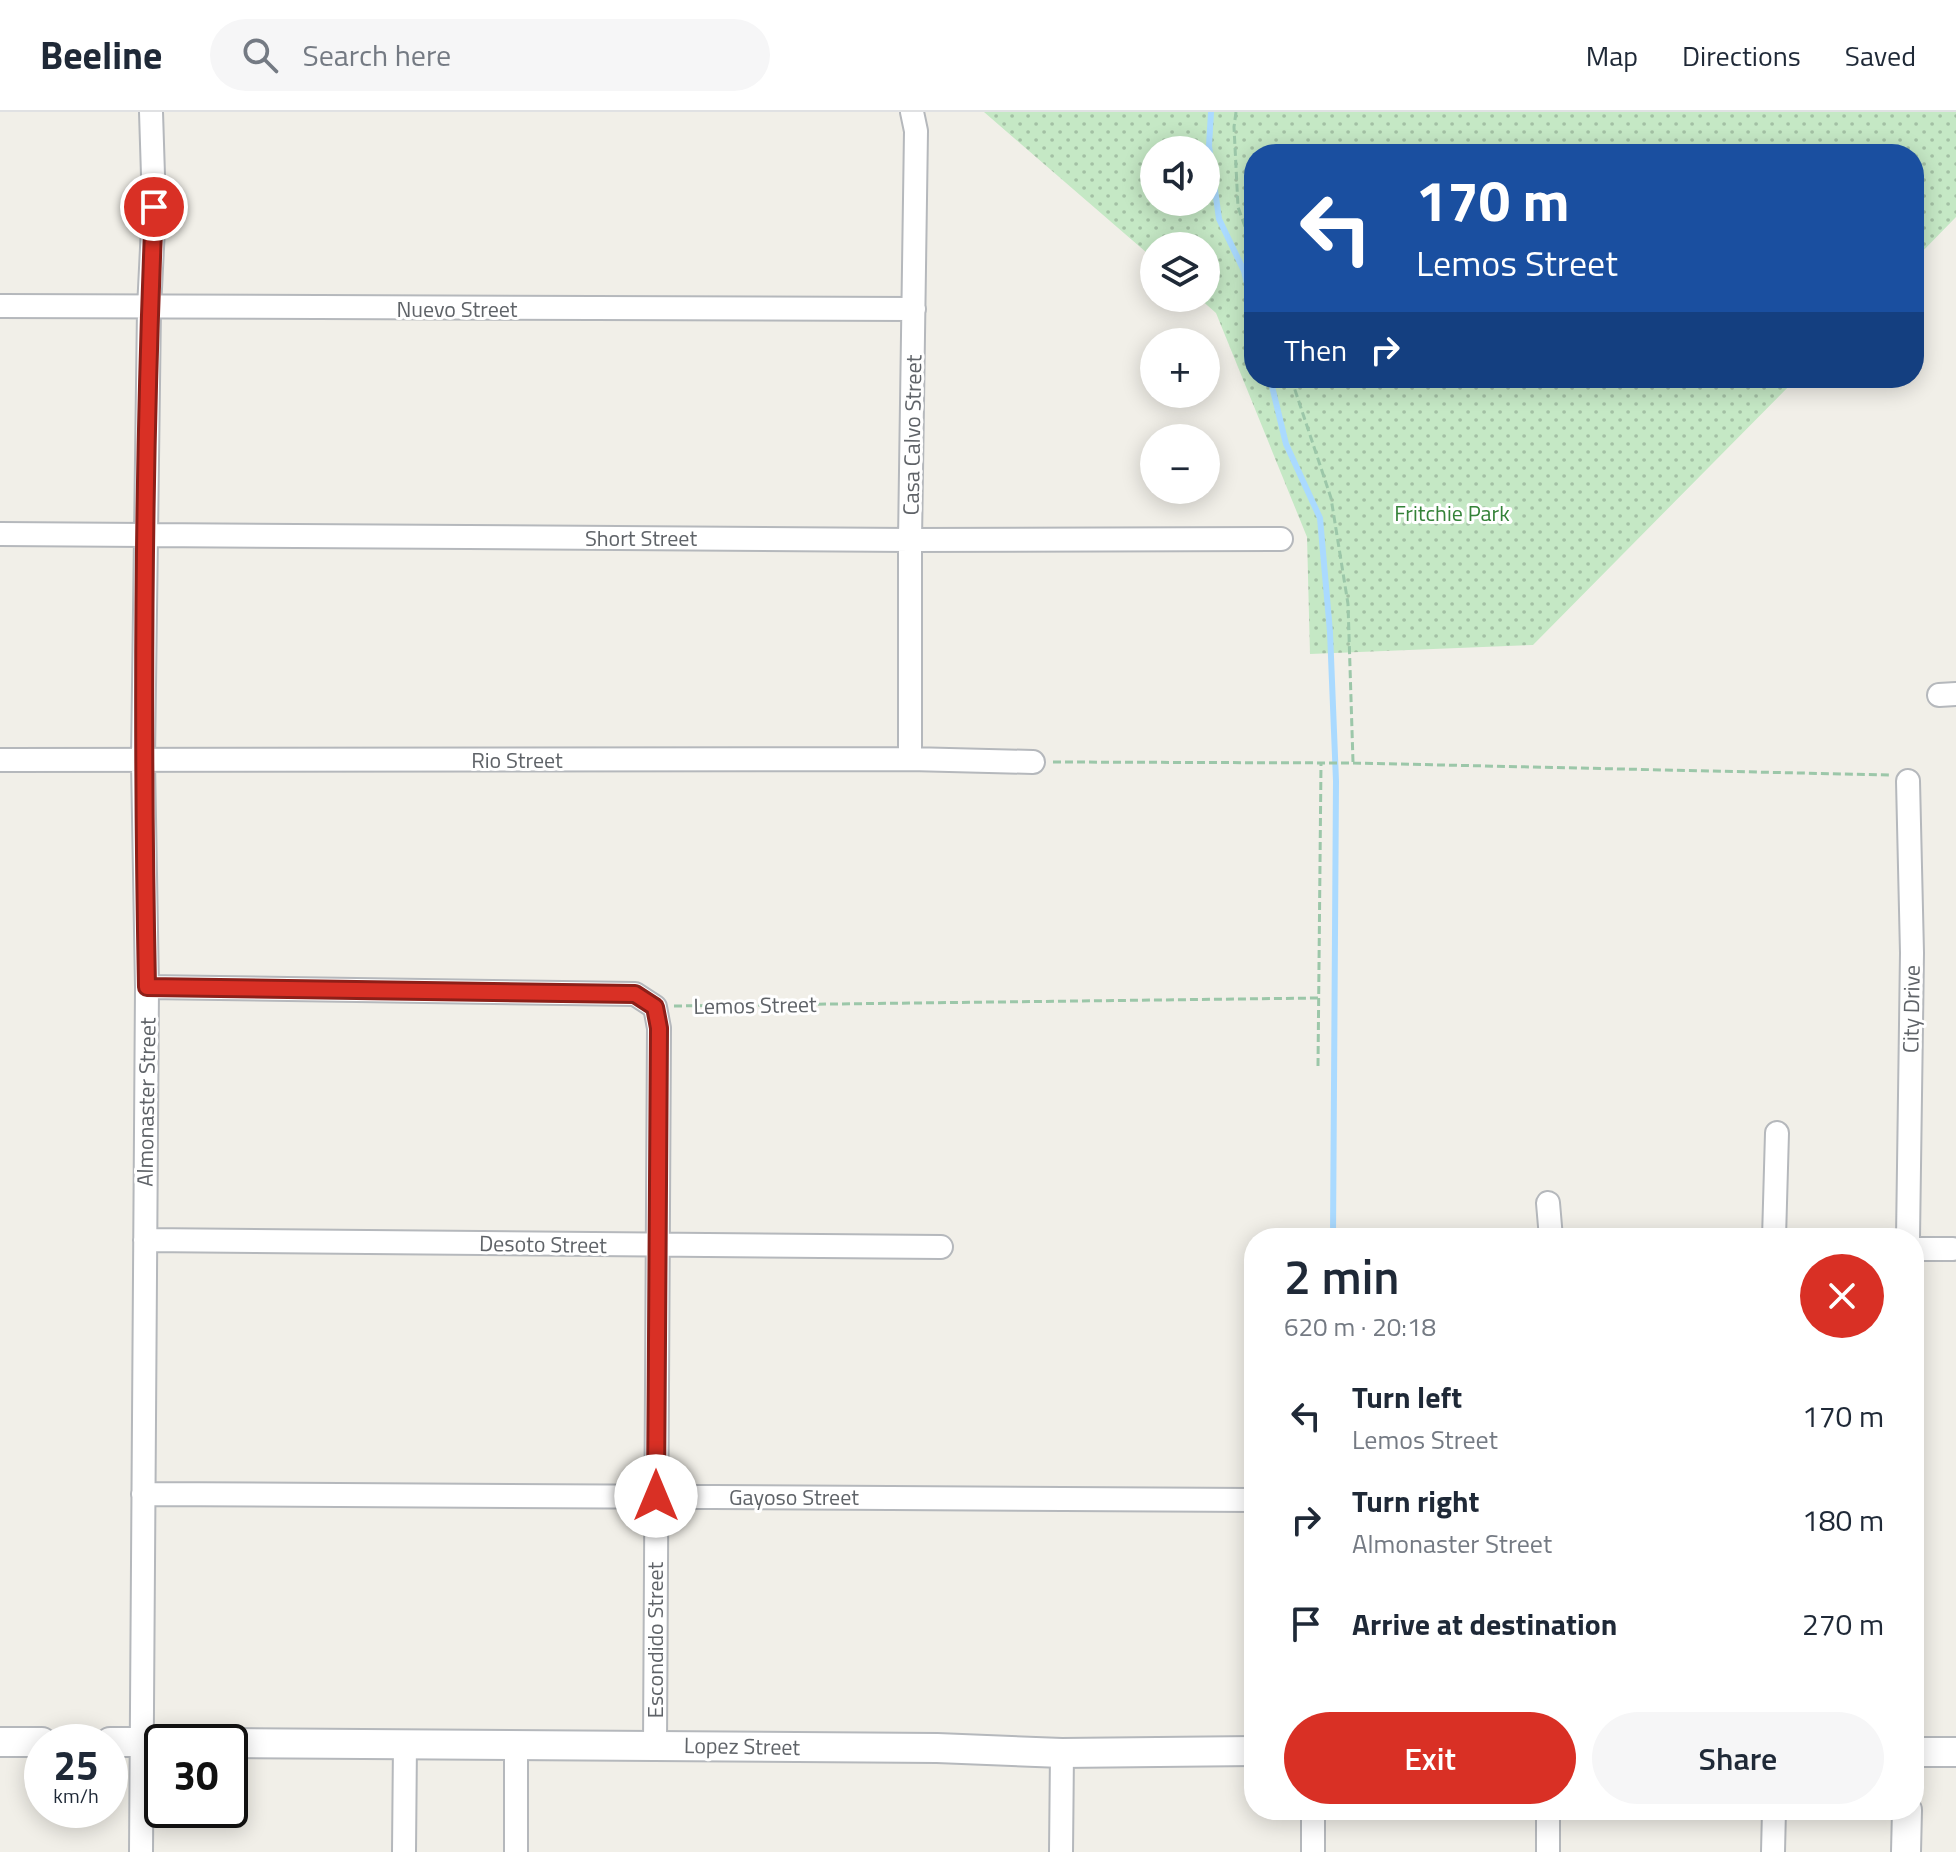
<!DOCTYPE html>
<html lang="en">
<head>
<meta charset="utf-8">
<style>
	body { margin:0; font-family:"Titillium Web",sans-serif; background:#f6f6f7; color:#1f2937; height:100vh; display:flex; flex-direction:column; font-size:30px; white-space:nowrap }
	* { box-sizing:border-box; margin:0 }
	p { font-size:26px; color:#747a83 }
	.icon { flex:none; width:44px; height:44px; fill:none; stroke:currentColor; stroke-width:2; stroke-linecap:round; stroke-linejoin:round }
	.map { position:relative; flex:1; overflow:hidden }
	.panel { position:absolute; left:1244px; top:1116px; width:680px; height:592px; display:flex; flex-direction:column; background:#fff; border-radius:32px; box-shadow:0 4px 20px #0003 }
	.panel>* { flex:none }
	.banner { position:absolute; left:1244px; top:32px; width:680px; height:244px; border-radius:32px; box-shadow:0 4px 20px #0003; background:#1a4fa0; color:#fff; overflow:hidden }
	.fabs { position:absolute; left:1140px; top:24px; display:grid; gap:16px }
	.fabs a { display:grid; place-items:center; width:80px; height:80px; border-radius:50%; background:#fff; box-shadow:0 4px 20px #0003; font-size:40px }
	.speed { position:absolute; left:24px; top:1612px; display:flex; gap:16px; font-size:40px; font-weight:700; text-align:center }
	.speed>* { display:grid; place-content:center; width:104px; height:104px; border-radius:50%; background:#fff; box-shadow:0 4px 20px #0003; line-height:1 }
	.speed small { font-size:20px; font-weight:400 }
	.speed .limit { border:4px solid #111; border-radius:12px; background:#fff; color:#111 }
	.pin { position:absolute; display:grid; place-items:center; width:68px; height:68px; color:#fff; margin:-34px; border:4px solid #fff; border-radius:50%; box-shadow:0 2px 8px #0007 }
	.me { position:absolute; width:88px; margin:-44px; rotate:0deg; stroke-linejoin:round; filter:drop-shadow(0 0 6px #0008) }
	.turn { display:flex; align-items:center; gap:28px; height:168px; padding:0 40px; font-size:36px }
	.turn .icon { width:104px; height:104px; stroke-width:2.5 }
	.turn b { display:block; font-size:56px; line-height:68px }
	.then { display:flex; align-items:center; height:76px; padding:0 40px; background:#0003; gap:16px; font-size:30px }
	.round { display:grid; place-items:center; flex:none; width:84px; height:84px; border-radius:42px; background:#f6f6f7 }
	.overview { display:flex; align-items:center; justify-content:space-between; height:136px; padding:0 40px }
	h1 { font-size:48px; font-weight:600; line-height:60px }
	.cta { display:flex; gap:16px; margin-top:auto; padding:16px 40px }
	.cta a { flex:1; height:92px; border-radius:48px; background:#d93025; color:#fff; font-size:32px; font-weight:600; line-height:92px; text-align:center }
	.cta a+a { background:#f6f6f7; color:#1f2937 }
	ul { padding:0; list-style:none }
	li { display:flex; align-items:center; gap:24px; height:104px; padding:0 40px }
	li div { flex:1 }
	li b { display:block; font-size:30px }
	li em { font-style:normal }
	header { display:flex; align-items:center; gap:48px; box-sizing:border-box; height:112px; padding:0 40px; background:#fff; border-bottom:2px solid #e0e1e3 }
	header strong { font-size:38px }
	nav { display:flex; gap:44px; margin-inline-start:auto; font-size:28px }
	.search { width:560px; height:72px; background:#f6f6f7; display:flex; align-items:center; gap:20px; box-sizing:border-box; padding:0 28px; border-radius:44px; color:#747a83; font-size:30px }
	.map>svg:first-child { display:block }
	.park { fill:url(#park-dots); fill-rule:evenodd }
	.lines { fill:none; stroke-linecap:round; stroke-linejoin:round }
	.stream { stroke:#aadaff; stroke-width:6 }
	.minor-casing { stroke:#b5b8bc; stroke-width:26 }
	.tertiary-casing { stroke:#b5b8bc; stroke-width:32 }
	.path { stroke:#9cc7a9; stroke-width:3; stroke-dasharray:8 4; stroke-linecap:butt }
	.minor { stroke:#fff; stroke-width:22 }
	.tertiary { stroke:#fff; stroke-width:28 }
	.route-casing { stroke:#8d1f18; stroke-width:20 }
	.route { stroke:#d93025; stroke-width:14 }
	.labels { text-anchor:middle; stroke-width:6; stroke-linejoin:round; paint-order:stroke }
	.street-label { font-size:22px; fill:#5f6368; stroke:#fff }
	.park-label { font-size:22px; fill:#348238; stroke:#fff }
</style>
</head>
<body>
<header>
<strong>Beeline</strong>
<div class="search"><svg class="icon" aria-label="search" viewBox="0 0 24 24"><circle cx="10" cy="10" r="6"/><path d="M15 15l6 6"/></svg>Search here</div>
<nav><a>Map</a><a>Directions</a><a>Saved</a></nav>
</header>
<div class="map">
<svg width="1956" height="1740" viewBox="0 0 1956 1740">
	<defs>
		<pattern id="park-dots" width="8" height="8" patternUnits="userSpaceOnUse" patternTransform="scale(2)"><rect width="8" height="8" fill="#c5e8c5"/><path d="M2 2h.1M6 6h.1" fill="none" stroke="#a3c0a4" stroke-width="1.8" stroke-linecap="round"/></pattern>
	</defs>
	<rect width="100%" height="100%" fill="#f1efe8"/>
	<path class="park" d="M984 0H1956V105L1914 148V42H1254V266H1797L1533 533 1310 542 1307 425 1216 201 1199 186H1206V134H1154V147ZM1154 38H1206V90H1154Z"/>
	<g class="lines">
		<path class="stream" d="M1211 0 1209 34 1219 107 1244 159 1254 201
			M1270 266 1286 332 1320 406 1330 520 1336 669 1333 1126"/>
		<g class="minor-casing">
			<path id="minor" d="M0 194 914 197
				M0 422 910 428 1281 427
				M1939 583 1956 582
				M910 647V428L916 19 912 0
				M0 648 910 647 1033 650
				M1908 669 1912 841 1908 1126
				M147 875 635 882 655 895 659 916 655 1633
				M1548 1091 1551 1126
				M1774 1126 1777 1021
				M145 1128 941 1135
				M1914 1137H1953
				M143 1382 1254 1388
				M141 1740 147 875 143 649 149 197 154 95 151 0
				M404 1740 405 1631
				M516 1740V1632
				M1061 1740 1062 1641
				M1313 1740V1698
				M1548 1740V1698
				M1773 1740 1774 1698"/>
		</g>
		<g class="tertiary-casing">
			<path id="tertiary" d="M0 1630H42
				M110 1630H162
				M230 1631 937 1636 1062 1641 1254 1639
				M1914 1640H1956
				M1906 1740 1907 1698"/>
		</g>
		<path class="path" d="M1236 0 1234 15 1238 95 1254 140
			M1291 266 1331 386 1348 492 1353 650
			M1053 650 1353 651 1889 663
			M674 894 1318 886
			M1318 954 1321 651"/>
		<use href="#minor" class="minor"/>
		<use href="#tertiary" class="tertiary"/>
	</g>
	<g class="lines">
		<g class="route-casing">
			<path id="route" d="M154 95C143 355 142 615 147 875L635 882 655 895 659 916 656 1384"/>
		</g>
		<use href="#route" class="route"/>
	</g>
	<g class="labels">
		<g class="street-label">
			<text x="457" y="205">Nuevo Street</text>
			<text transform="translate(912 323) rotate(-89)" y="8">Casa Calvo Street</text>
			<text x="641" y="434">Short Street</text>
			<text x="517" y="656">Rio Street</text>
			<text transform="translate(755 893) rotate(-1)" y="8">Lemos Street</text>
			<text transform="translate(1911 897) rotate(-89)" y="8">City Drive</text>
			<text transform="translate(146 990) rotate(-89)" y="8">Almonaster Street</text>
			<text transform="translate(543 1132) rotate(1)" y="8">Desoto Street</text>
			<text x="794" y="1393">Gayoso Street</text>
			<text transform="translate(655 1528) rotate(-90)" y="8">Escondido Street</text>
			<text transform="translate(742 1634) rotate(1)" y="8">Lopez Street</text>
		</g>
		<g class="park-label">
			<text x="1452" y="409">Fritchie Park</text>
		</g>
	</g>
</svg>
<div class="fabs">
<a><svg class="icon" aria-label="sound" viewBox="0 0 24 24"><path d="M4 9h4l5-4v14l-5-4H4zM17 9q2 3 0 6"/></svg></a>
<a><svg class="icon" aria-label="layers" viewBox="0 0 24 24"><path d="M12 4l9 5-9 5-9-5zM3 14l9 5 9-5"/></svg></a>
<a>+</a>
<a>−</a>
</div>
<div class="speed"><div>25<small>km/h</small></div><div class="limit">30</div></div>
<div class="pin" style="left:154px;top:95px;background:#d93025"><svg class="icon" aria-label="arrive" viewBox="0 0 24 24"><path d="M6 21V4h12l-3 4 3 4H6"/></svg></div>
<svg class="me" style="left:656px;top:1384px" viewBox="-20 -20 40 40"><circle r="19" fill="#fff"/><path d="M0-13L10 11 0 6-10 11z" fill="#d93025"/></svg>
<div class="banner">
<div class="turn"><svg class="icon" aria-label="left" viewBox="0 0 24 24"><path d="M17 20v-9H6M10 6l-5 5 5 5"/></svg><div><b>170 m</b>Lemos Street</div></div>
<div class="then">Then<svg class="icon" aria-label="right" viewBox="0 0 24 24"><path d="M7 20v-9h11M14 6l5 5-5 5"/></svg></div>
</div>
<section class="panel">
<div class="overview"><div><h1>2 min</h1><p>620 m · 20:18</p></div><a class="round" style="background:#d93025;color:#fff"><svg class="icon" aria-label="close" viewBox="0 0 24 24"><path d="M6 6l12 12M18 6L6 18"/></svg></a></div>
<ul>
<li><svg class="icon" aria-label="left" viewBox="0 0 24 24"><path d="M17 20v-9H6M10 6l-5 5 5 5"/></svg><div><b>Turn left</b><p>Lemos Street</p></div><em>170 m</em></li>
<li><svg class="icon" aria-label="right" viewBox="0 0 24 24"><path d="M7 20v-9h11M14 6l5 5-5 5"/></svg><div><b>Turn right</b><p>Almonaster Street</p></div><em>180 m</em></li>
<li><svg class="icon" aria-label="arrive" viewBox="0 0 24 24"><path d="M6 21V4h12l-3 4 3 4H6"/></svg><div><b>Arrive at destination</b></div><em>270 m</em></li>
</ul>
<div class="cta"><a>Exit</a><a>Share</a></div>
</section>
</div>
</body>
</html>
